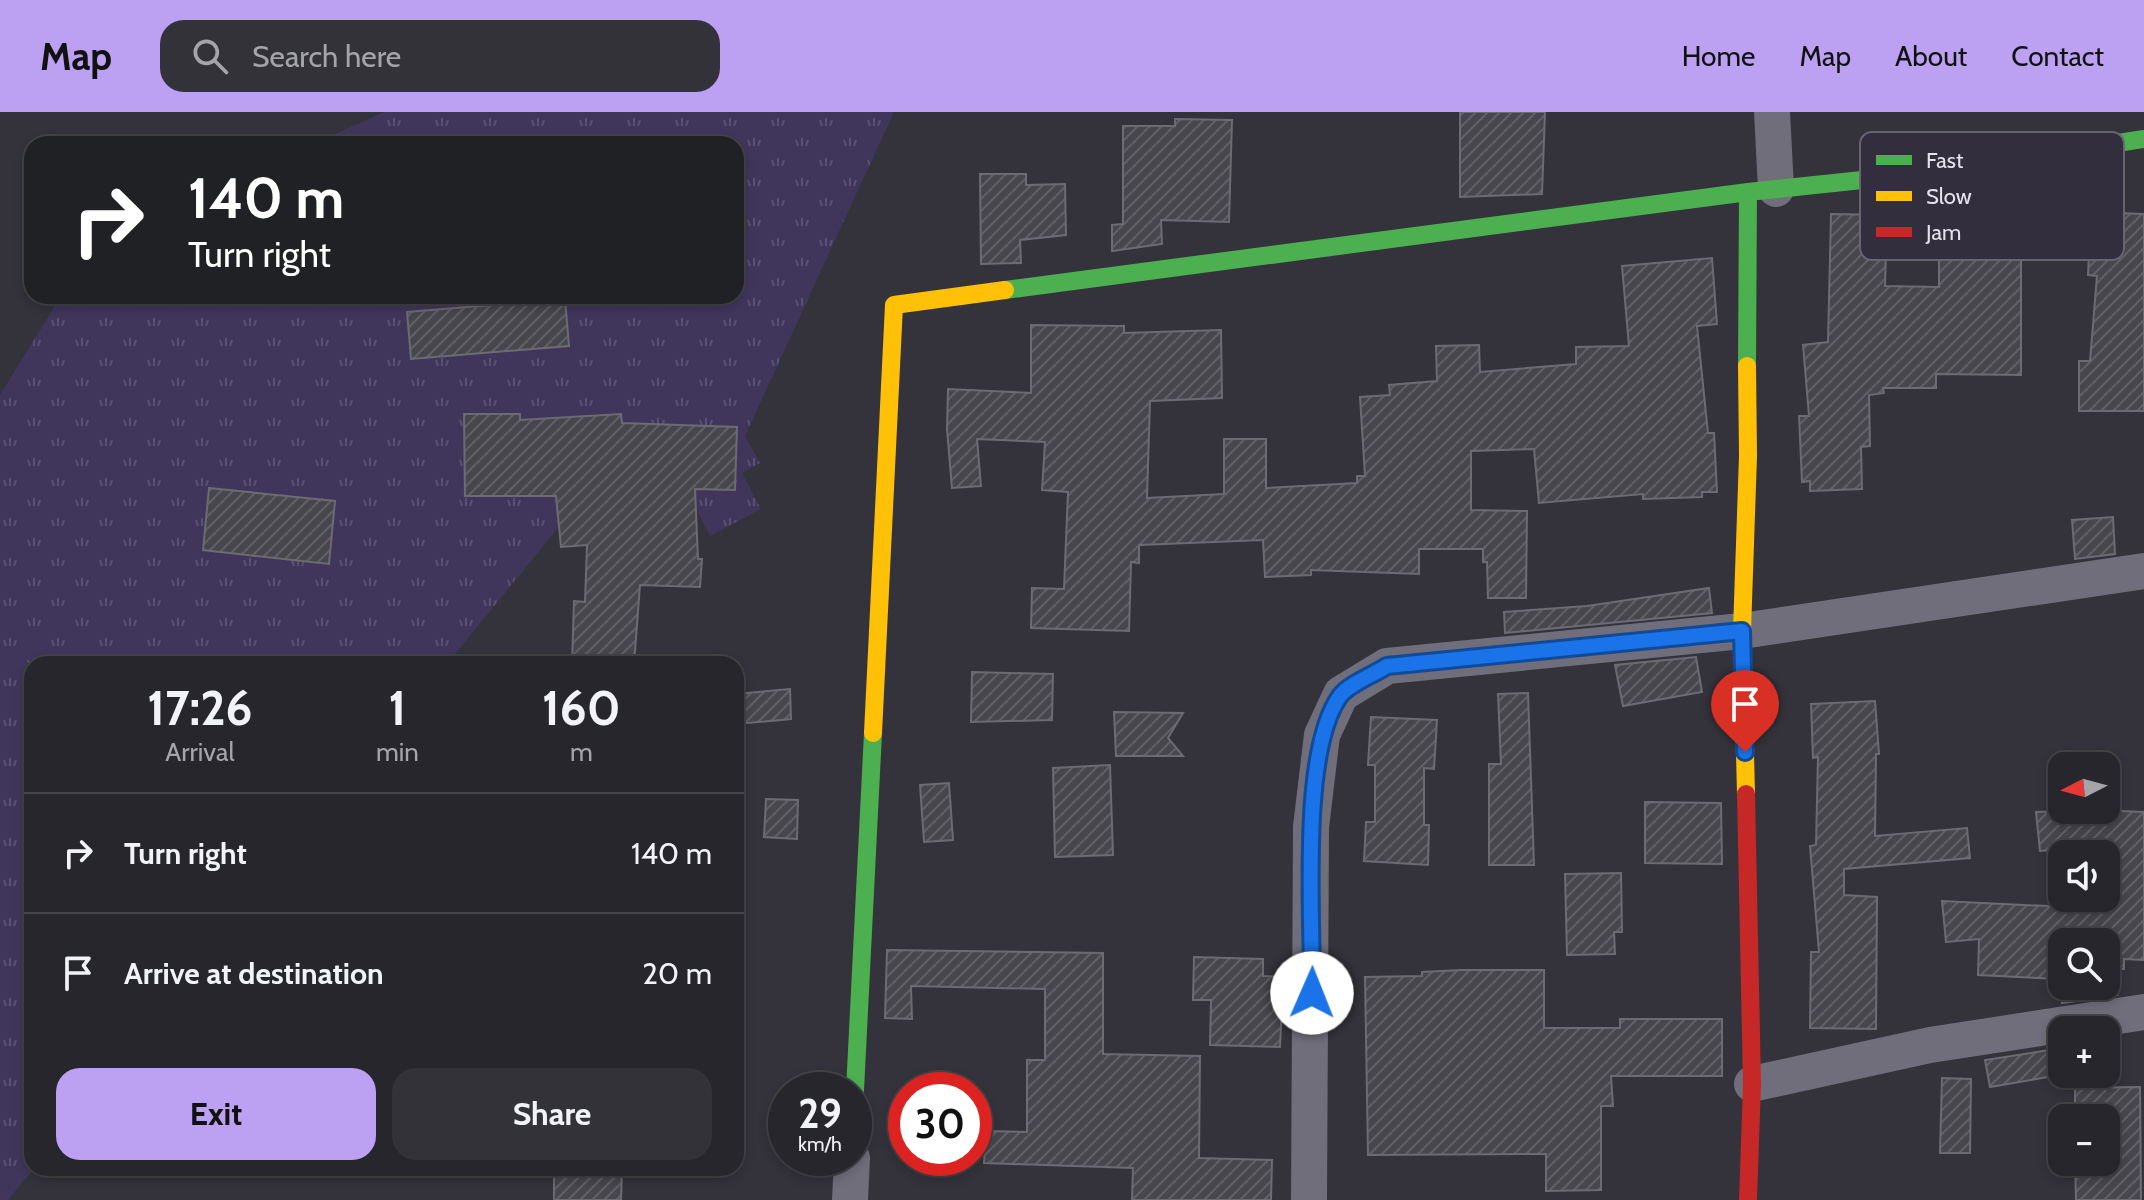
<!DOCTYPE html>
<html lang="en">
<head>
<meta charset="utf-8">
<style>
	body { margin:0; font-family:Cabin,sans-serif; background:#333238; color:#f1f3f6; height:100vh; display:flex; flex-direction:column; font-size:30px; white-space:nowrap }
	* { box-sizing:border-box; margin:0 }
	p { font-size:26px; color:#a4a5a9 }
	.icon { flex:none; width:44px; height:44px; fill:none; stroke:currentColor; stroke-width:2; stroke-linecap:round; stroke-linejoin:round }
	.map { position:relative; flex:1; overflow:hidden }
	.panel { position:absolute; left:24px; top:544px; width:720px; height:520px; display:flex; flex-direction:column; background:#27262c; border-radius:24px; box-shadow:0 4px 12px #0003,0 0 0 2px #434348 }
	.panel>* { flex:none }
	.top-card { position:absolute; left:24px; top:24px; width:720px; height:168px; border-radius:24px; box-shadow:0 4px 12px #0003,0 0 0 2px #434348; background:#202124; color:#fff; overflow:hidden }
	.needle { width:52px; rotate:264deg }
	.tools { position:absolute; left:2048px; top:640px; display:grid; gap:16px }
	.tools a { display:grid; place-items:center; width:72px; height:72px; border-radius:16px; background:#27262c; box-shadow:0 4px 12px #0003,0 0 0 2px #434348; font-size:40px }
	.speed { position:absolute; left:768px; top:960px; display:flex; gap:16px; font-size:40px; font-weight:700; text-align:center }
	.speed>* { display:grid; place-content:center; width:104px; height:104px; border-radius:50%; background:#27262c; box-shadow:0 4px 12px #0003,0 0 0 2px #434348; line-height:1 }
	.speed small { font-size:20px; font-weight:400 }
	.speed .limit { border:12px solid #d22; background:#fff; color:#111 }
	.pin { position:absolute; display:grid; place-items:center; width:68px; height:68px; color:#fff; margin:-82px -34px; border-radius:50% 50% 50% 0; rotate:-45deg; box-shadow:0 0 8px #0007 }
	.pin .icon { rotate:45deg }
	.me { position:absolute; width:88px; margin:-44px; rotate:1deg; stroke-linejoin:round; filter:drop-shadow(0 0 6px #0008) }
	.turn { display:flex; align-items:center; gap:28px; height:168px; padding:0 32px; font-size:36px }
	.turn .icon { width:104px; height:104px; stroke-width:2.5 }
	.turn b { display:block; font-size:56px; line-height:68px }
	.eta { display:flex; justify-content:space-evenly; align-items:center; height:136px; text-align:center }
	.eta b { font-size:48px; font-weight:700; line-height:56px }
	.primary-button { display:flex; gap:16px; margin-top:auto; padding:16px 32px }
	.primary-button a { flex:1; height:92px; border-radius:24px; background:#bca0f2; color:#111; font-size:32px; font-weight:700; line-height:92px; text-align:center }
	.primary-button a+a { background:#333238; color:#f1f3f6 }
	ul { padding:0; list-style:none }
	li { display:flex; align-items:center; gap:24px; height:120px; padding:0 32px; border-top:2px solid #434348 }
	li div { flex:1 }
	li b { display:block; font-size:30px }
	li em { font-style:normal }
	header { display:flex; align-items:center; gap:48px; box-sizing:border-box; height:112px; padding:0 40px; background:#bca0f2; color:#111 }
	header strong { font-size:38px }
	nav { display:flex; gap:44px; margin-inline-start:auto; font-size:28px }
	.search { width:560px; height:72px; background:#333238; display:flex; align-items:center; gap:20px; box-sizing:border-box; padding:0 28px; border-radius:24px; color:#a4a5a9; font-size:30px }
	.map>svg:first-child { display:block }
	.grass { fill:url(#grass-tufts) }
	.building { fill:url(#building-hatch); stroke:#6d6b72; stroke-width:2; fill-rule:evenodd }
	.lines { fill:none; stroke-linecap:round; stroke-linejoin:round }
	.street { stroke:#706e7b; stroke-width:36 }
	.fast { stroke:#4caf50; stroke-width:18 }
	.slow { stroke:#ffc107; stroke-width:18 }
	.jam { stroke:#c62828; stroke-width:18 }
	.route-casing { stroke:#114b97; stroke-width:20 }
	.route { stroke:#1a73e8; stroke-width:14 }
	.key { fill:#322e3e; stroke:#676473; stroke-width:2 }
	.key-label { font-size:22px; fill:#e4e2ed }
</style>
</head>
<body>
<header>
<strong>Map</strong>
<div class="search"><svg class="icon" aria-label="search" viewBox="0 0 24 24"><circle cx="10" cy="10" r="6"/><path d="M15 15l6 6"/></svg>Search here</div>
<nav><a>Home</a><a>Map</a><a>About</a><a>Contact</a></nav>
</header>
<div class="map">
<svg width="2144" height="1088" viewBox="0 0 2144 1088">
	<defs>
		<pattern id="grass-tufts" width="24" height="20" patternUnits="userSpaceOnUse" patternTransform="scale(2)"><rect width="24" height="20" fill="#40355b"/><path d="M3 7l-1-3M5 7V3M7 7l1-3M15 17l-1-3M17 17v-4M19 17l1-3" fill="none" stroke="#5b5273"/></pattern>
		<pattern id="building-hatch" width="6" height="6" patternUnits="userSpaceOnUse" patternTransform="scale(2)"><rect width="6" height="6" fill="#47464d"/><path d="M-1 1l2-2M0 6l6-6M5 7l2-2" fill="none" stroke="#616067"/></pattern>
	</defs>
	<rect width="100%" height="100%" fill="#34323a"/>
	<path class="grass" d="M384 0H894L745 324 760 351 742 361 761 397 710 424 691 387 566 406 447 552H32L34 1056 8 1088H0V283L61 184H736V32H313Z"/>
	<path class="building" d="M1460 0H1545L1542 82 1460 85Z
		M1175 7 1232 8 1229 110 1161 108 1162 132 1112 139V113L1123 112V14H1175Z
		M980 62H1026V73L1065 72 1066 123 1020 128 1021 151 981 152Z
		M2091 100 2144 102V299H2079V249H2090L2097 164 2088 163Z
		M1831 102 1887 103 1885 174 1939 175V147L1983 148V113L2021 112V263L1936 262V276H1883L1884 281 1869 283 1870 334 1861 335 1862 377 1810 379V369L1802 370 1799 304H1809L1803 233 1828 230Z
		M1712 146 1717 212 1697 214 1708 321H1714L1717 380H1702V385L1643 387V382L1539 391 1534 337 1471 339V398L1527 399 1526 486H1488L1487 450H1483V437H1419V462L1311 458V463L1265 465 1263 428 1139 433V451L1131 450 1129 519 1031 516 1032 476 1064 477 1068 380 1042 378 1045 330 977 327 981 374 952 376 947 317 948 277 1031 281V213L1124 214V221L1221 218 1222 286 1150 289 1147 386 1224 382V327H1266V376L1357 371V364H1365L1360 285 1390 283 1389 273 1437 269 1436 234 1479 233 1480 260 1576 252V235L1629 234 1622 154Z
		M565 187 569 234 411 247 407 200Z
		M464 302H520V308L621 302 622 311 737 315 735 378 695 377 698 447H702L700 475 640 473 634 552H572L574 489 585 490 587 433 561 435 556 384H465Z
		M209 376 335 389 329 452 203 438Z
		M2113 405 2115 442 2075 447 2072 408Z
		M1709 476 1712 501 1505 521 1504 500 1587 494Z
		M1696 545 1702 580 1623 594 1615 553Z
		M972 560 1053 562 1052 608 971 610Z
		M790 577 791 607 736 612V582Z
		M1528 581 1534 753H1489V652H1501L1498 582Z
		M1875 589 1879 642H1876L1875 724 1967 716 1970 746 1844 757V783L1877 785 1876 917 1810 916 1811 840H1819L1810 734 1816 733 1818 645 1813 646 1811 592Z
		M1114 600 1183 601 1168 626 1183 644H1116Z
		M1371 605 1437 608 1434 657 1424 656V713H1429L1428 753 1364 749 1366 710H1375V653H1368Z
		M1110 653 1113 743 1055 745 1053 656Z
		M949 671 953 728 924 730 920 673Z
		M766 687 798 688 797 727 764 725Z
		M1645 690 1721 691 1722 752 1645 751Z
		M2121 692V699L2144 700V848L2124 847V857H2115L2118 883 2062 891 2059 867 1978 863 1979 827 1946 830 1942 789 2068 795 2067 786H2106V742H2067L2066 737 2040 739 2036 700 2106 698V693ZM2062 830H2106V874H2062Z
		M1621 761 1622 820H1614L1615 842 1567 843 1565 762Z
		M887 838 1103 841V942L1200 944 1199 1046 1272 1048 1271 1088H1132L1133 1056 984 1051 986 1019 1027 1020V948H1045V877L911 874 912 907 885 906Z
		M1194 845 1263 847V864L1289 865V893H1282L1280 935 1210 933 1211 888H1193Z
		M1461 858H1544V916H1620V907H1722V964H1611L1613 994H1601V1078L1546 1079V1042L1368 1043 1365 865 1422 864V860Z
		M2056 937 2060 963 1990 975 1985 948Z
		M1942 966 1971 967 1970 1041H1940Z
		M2140 975 2141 1088H2076L2075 1050H2106V1006H2075V976Z
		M554 1056H622L621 1088H554Z"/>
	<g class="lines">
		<path class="street" d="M1772 0 1776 77
			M1752 972 1930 933 2144 900
			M850 1088 852 1046
			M1309 1088 1311 715 1322 623 1341 582 1387 554 1742 519 2144 459"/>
		<path class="fast" d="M1005 178 1748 80
			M1747 254 1748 80 1919 62 2144 27
			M854 998 873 621"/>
		<path class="slow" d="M873 621 894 193 1005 178
			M1746 682 1742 519 1748 344 1747 254"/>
		<path class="jam" d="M1746 682 1752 972 1748 1088"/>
	</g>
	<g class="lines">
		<g class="route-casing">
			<path id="route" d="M1312 881C1313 809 1299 641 1340 584 1349 572 1373 563 1387 554L1742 519 1745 640"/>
		</g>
		<use href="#route" class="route"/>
	</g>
	<rect x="1860" y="20" width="264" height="128" rx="12" class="key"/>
	<rect x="1876" y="43" width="36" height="10" fill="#4caf50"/>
	<rect x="1876" y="79" width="36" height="10" fill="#ffc107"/>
	<rect x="1876" y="115" width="36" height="10" fill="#c62828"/>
	<g class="key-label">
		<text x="1926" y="56">Fast</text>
		<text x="1926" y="92">Slow</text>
		<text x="1926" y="128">Jam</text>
	</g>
</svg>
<div class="tools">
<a><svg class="needle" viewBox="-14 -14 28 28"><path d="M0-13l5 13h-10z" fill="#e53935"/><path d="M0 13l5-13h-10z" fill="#a4a5a9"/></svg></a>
<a><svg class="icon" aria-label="sound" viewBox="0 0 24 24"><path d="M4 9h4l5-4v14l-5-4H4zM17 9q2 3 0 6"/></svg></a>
<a><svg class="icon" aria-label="search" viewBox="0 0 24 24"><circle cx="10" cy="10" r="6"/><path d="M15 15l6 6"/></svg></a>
<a>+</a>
<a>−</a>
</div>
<div class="speed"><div>29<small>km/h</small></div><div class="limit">30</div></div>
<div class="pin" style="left:1745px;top:640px;background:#d93025"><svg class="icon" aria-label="arrive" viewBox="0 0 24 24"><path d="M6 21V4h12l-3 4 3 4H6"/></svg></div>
<svg class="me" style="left:1312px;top:881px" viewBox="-20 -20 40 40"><circle r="19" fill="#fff"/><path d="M0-13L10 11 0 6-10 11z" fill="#1a73e8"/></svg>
<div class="top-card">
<div class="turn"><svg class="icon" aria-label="right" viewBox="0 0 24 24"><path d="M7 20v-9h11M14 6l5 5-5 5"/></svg><div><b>140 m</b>Turn right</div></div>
</div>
<section class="panel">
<div class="eta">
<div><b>17:26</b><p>Arrival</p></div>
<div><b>1</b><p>min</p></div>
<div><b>160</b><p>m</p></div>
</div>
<ul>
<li><svg class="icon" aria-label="right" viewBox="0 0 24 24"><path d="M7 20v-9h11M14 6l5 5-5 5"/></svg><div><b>Turn right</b></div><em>140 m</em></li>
<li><svg class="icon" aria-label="arrive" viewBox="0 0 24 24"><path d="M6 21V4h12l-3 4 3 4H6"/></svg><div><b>Arrive at destination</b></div><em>20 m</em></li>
</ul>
<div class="primary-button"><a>Exit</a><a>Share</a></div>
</section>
</div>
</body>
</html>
